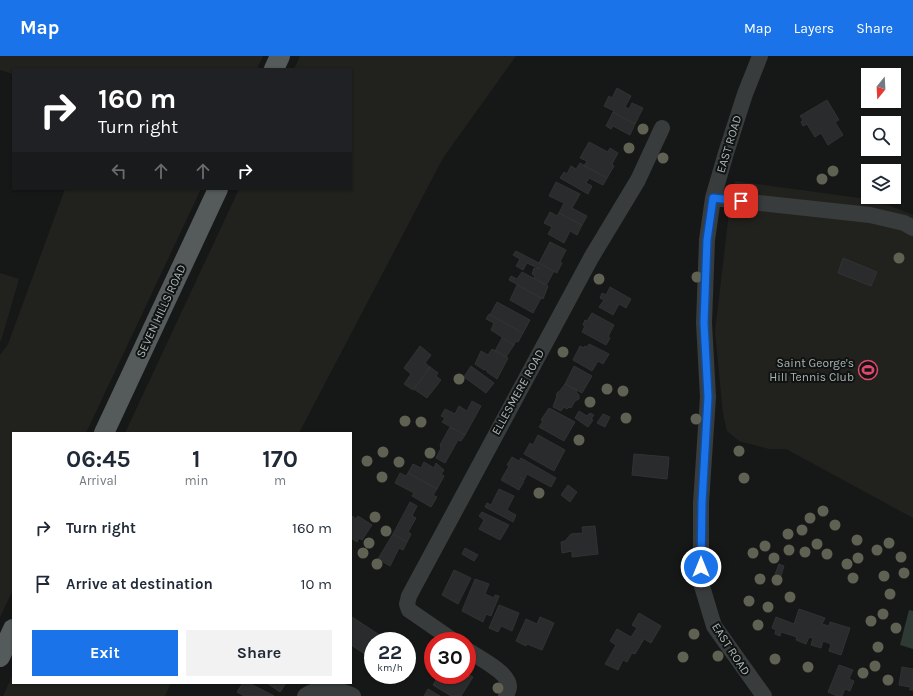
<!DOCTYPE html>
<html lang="en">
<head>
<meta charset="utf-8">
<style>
	body { margin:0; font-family:Karla,sans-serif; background:#f2f2f3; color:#1f2937; height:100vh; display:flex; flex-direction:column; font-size:15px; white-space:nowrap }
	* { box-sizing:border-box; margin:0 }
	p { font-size:13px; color:#747a83 }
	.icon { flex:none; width:22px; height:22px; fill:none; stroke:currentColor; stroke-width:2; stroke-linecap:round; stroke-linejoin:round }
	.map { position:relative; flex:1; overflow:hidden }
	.panel { position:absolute; left:12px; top:376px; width:340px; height:252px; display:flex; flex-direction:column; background:#fff; border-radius:0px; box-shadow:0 1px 3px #0004 }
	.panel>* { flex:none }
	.top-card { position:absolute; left:12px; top:12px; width:340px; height:122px; border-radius:0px; box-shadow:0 1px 3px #0004; background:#202124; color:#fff; overflow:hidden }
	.needle { width:26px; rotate:198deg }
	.controls { position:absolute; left:861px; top:12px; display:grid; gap:8px }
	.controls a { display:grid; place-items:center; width:40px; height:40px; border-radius:0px; background:#fff; box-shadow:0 1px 3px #0004; font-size:20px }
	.speed { position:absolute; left:364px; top:576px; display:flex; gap:8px; font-size:20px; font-weight:700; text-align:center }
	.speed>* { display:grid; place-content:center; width:52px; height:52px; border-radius:50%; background:#fff; box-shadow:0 1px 3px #0004; line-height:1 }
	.speed small { font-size:10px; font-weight:400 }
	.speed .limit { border:6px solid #d22; background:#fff; color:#111 }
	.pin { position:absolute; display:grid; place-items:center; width:34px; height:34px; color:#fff; margin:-17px; border-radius:8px; box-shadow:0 2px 6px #0006 }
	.me { position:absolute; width:44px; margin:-22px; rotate:0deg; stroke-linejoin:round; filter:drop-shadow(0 0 3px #0008) }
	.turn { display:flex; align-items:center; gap:14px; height:84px; padding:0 20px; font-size:18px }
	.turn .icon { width:52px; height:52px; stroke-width:2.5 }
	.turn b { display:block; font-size:28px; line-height:34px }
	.lanes { display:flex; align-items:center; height:38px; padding:0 20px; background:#0003; justify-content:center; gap:20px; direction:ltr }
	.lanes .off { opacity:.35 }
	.eta { display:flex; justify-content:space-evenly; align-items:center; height:68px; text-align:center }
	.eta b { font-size:24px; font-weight:700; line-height:28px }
	.button { display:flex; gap:8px; margin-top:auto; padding:8px 20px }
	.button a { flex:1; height:46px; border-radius:0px; background:#1a73e8; color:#fff; font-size:16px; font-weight:700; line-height:46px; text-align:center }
	.button a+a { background:#f2f2f3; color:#1f2937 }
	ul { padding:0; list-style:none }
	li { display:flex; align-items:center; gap:12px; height:56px; padding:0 20px }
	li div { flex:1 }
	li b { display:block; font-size:15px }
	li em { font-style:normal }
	header { display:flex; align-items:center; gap:24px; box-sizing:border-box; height:56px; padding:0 20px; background:#1a73e8; color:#fff }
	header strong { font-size:19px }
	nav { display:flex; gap:22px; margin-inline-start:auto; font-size:14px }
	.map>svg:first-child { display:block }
	.green { fill:#21221d }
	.water { fill:#2e3a34 }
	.building { fill:#292b2c; stroke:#303333 }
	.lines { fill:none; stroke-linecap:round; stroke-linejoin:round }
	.minor { stroke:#383c3c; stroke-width:16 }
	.major { stroke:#545b5a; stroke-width:20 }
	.tree { fill:#5f6253 }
	.route-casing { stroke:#114b97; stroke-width:10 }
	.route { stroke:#1a73e8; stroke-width:7 }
	.labels { text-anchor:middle; stroke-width:4; stroke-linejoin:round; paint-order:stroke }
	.street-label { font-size:12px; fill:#aab6b3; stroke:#111313 }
	.poi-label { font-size:12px; fill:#aab6b3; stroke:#111313; text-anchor:end }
</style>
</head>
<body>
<header>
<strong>Map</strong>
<nav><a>Map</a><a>Layers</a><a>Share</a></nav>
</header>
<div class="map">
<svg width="913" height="640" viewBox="0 0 913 640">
	<rect width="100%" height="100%" fill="#161818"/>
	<path class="green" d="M0 0H263L257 13H13V18L0 14Z
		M300 0H516L443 102 299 377H125L239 133H351V13H294Z
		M735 125 860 142 891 150 913 159V462L786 393H769L739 385 727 375 723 358 715 276 729 156Z
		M65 133H201L86 377H13V534L0 561V299L8 288Z
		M0 217 19 223 1 285H0Z
		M13 618V627H171L165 640H3Z"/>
	<path class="water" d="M909 554 913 555V593L900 589Z"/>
	<path class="building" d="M617 32 631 40 625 51 629 53 632 47 643 52 635 68 613 56 614 55 604 50 609 40 612 42Z
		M827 44 839 64 835 66 843 79 828 89 821 77 815 81 807 68 803 70 801 66 803 64 800 60Z
		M613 56 635 68 630 79 613 70 611 73 606 70Z
		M589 86 608 96 610 92 618 97 612 108 614 110 607 122 584 110 587 105 580 102Z
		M580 107 607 122 603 129 589 122 586 127 592 130 588 138 560 122 564 116 567 118 571 110 576 113Z
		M556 126 580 138 572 152 587 160 582 169 559 157 564 147 549 140Z
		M550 156 557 160 559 157 582 169 577 179 570 175 564 187 548 178 552 171 544 167Z
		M550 186 566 194 560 206 562 207 557 217 539 207Z
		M516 195 554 215 547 228 545 229 534 222 535 220 532 218 534 212 540 213 527 207 523 214 516 210 520 203 513 199Z
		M843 202 877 216 871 230 838 217Z
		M522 216 548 230 543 243 509 224 511 220 517 223Z
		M517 229 541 242 533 257 510 244Z
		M610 231 631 243 626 252 619 248 613 259 599 251 604 244 600 242 602 237 606 239Z
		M497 246 530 264 523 277 490 259Z
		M592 257 614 269 608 281 610 282 606 289 582 276 585 270 583 269 585 264 587 265Z
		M489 258 523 277 518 286 516 285 514 289 491 274 494 267 486 263Z
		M502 282 514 289 506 301 495 295Z
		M589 288 609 298 603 308 598 305 592 315 573 304 580 290 584 292 585 290 587 291Z
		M420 290 431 299 425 307 430 311 413 334 404 328 411 318 404 312Z
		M492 293 508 302 497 323 487 316V315L485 313 484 314 475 308 481 295 488 299Z
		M471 310 494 327 486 337 464 321Z
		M574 310 592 320 582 337 565 328Z
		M430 311 438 317 436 320 441 324 427 342 414 333Z
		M565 328 577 334 576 336 579 339V343L575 345 571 352 569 351 567 353 564 351 561 355 553 351 557 340 556 339 558 336H559Z
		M472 345 481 350 465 379 442 366 445 362 441 360 445 353 455 358 459 350 467 355Z
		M549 352 575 366 564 385 539 371 543 365 541 364Z
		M579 355 587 360 590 357 594 359 591 363 593 364 588 371 575 362Z
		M603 358 610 361 605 371 597 367Z
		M450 371 465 379 461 385 458 384 445 407 436 402 441 392 440 389Z
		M538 379 565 394 554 415 524 398 530 387 533 389Z
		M634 398 669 401 667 423 632 419Z
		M512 401 519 405 521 402 556 422 551 431 527 418 524 424 520 421 524 425 519 434 501 424 509 410 507 409Z
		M424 406 434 412 436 407 444 414 441 418 444 420 437 433 408 417 413 408 421 412Z
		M400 417 406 420 408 417 437 433 433 439 437 441 431 451 412 440 414 437 395 427Z
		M568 429 577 436 570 446 561 439Z
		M499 433 514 440 507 454 516 459 513 466 485 451 487 447 491 449Z
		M410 446 417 450 412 460 416 462 408 476 411 478 407 486 393 478Z
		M482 456 509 469 500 484 479 473 484 464 479 460Z
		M352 460 356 463 358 460 372 469 362 484 359 482 357 486 351 482Z
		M595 470 598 498 572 501V495L562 497 561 486 565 485 571 478 583 477 582 471Z
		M393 478 407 486 403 494 399 492 390 510 378 503Z
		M465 492 478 499 474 505 462 498Z
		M779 508 784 510 780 523 774 521Z
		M454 514 471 522 458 548 442 539Z
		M475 523 489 528 485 538 494 542 495 539 499 540 491 560 486 558 483 566 462 555Z
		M499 549 519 557 512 575 501 570 498 576 489 572Z
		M799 553 825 562 822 568 829 570 830 566 850 572 841 599 829 595 831 588 823 585 821 592 811 589 813 582 809 581 806 588 796 584 797 581 781 576 780 580 775 578 776 574 772 572 776 561 794 568Z
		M639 557 661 570 651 587 644 583 635 598 632 597 627 606 623 604 618 614 605 608 616 589 610 585 617 573 631 581 637 572 632 569Z
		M352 561 381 580 378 585H373V592L368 600 351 589Z
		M540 561 554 567 542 594 527 588 526 590 516 585 526 563 537 568Z
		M407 593 413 597 407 606Z
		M839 609 853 614 849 623 854 625 850 635 845 633 842 640H837L828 636Z
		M902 611 913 613V634H910V631L899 629Z
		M467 618 473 621 461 640H451L433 629 439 619H467Z
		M243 627H249L274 640H244L237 636Z
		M267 627H286L280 636Z
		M428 633 440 640H424Z"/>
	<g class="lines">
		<path class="minor" d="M760 0 745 38 726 97 713 142 707 184 704 267 708 341 701 447V527L714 570 764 640
			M713 142 870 159 904 167 913 172
			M454 585 409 554 407 548 409 540 591 202 638 124 662 72
			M467 594C478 601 510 617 509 631 509 634 507 637 506 640
			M305 640C320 630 337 631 353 640"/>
		<path class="major" d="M274 13 280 0
			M104 377 218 133
			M0 601 13 573"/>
	</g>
	<g class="tree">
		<circle cx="643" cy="73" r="5.5"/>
		<circle cx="629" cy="92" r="5.5"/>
		<circle cx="663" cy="102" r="5.5"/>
		<circle cx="833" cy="115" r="5.5"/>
		<circle cx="822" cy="123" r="5.5"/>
		<circle cx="899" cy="202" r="5.5"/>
		<circle cx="697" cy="221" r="5.5"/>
		<circle cx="599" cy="223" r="5.5"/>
		<circle cx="563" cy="296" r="5.5"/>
		<circle cx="459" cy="323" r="5.5"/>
		<circle cx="607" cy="333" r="5.5"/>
		<circle cx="623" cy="335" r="5.5"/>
		<circle cx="590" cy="346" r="5.5"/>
		<circle cx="626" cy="362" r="5.5"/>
		<circle cx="696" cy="363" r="5.5"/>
		<circle cx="405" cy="365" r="5.5"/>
		<circle cx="421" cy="366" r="5.5"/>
		<circle cx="579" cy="384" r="5.5"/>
		<circle cx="739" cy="395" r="5.5"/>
		<circle cx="383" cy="396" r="5.5"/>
		<circle cx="430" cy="397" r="5.5"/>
		<circle cx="367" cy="405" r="5.5"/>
		<circle cx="399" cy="406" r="5.5"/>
		<circle cx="382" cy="421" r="5.5"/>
		<circle cx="744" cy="422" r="5.5"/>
		<circle cx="539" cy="437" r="5.5"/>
		<circle cx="823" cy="455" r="5.5"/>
		<circle cx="375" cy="461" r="5.5"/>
		<circle cx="810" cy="462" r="5.5"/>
		<circle cx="835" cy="469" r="5.5"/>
		<circle cx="802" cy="474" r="5.5"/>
		<circle cx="386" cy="475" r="5.5"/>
		<circle cx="788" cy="478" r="5.5"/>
		<circle cx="857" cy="484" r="5.5"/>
		<circle cx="369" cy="487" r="5.5"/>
		<circle cx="889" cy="487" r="5.5"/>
		<circle cx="817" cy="488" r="5.5"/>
		<circle cx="765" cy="490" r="5.5"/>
		<circle cx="789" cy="494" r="5.5"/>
		<circle cx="877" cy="494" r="5.5"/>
		<circle cx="805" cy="496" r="5.5"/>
		<circle cx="363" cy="497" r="5.5"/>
		<circle cx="753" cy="497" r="5.5"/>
		<circle cx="827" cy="498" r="5.5"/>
		<circle cx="901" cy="501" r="5.5"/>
		<circle cx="774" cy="502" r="5.5"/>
		<circle cx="858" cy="502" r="5.5"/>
		<circle cx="377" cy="508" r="5.5"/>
		<circle cx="847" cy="508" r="5.5"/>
		<circle cx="904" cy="517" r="5.5"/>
		<circle cx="884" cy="520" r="5.5"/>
		<circle cx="853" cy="522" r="5.5"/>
		<circle cx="760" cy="523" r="5.5"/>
		<circle cx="777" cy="524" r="5.5"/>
		<circle cx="890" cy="538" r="5.5"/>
		<circle cx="790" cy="541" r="5.5"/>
		<circle cx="749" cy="545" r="5.5"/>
		<circle cx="768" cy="551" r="5.5"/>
		<circle cx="883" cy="558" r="5.5"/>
		<circle cx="871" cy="565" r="5.5"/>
		<circle cx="758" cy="569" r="5.5"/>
		<circle cx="896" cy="572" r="5.5"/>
		<circle cx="694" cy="578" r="5.5"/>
		<circle cx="878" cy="591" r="5.5"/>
		<circle cx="718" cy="600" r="5.5"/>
		<circle cx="683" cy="601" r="5.5"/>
		<circle cx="775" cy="603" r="5.5"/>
		<circle cx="875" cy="610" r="5.5"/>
		<circle cx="808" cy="611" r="5.5"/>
		<circle cx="863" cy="617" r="5.5"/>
		<circle cx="888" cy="624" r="5.5"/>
		<circle cx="498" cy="632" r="5.5"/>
	</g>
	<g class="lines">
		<g class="route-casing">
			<path id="route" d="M701 511 702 447 708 341 704 267 707 184 713 142 741 145"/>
		</g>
		<use href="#route" class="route"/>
	</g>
	<defs>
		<g id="stadium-ring" transform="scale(1)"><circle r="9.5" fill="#111313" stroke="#de486d" stroke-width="1.5"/><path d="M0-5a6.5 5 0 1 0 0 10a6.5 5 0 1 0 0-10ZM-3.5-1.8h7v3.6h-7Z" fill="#de486d"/></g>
	</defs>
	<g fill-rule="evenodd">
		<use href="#stadium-ring" x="868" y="314"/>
	</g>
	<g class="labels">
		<g class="street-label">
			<text transform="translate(729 88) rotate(-73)" y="4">EAST ROAD</text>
			<text transform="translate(161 255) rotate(-65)" y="4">SEVEN HILLS ROAD</text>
			<text transform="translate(518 336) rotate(-61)" y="4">ELLESMERE ROAD</text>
			<text transform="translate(731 593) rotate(57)" y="4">EAST ROAD</text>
		</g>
		<g class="poi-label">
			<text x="854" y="311">Saint George's<tspan x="854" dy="14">Hill Tennis Club</tspan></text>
		</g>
	</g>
</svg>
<div class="controls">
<a><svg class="needle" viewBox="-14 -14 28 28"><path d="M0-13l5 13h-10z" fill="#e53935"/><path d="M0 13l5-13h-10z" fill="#747a83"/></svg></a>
<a><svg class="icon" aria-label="search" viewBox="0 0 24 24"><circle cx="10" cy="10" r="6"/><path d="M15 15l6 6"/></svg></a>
<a><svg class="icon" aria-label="layers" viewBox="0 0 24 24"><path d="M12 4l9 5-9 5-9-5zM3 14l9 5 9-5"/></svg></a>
</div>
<div class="speed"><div>22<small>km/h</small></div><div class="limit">30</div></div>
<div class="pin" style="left:741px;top:145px;background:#d93025"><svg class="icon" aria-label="arrive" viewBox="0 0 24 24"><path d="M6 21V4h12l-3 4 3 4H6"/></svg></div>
<svg class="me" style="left:701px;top:511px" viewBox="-20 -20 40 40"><circle r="17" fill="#1a73e8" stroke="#fff" stroke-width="3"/><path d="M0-11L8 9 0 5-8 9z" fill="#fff"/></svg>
<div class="top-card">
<div class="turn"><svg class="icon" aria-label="right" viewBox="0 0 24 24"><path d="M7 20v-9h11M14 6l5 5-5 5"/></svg><div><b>160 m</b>Turn right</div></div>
<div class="lanes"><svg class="icon off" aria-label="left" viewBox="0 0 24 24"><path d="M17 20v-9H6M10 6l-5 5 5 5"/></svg><svg class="icon off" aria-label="ahead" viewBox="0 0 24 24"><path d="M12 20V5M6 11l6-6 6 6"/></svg><svg class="icon off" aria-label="ahead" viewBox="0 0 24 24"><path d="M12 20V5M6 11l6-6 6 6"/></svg><svg class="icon" aria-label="right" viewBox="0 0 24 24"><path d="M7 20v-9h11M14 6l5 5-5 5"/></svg></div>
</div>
<section class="panel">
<div class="eta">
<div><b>06:45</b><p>Arrival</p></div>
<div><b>1</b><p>min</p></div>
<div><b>170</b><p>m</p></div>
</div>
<ul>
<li><svg class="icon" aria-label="right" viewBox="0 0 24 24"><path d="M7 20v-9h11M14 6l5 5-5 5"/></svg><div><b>Turn right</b></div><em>160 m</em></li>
<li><svg class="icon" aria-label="arrive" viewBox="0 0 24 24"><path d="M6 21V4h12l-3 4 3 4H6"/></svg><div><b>Arrive at destination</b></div><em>10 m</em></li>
</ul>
<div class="button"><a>Exit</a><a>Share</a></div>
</section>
</div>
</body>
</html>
